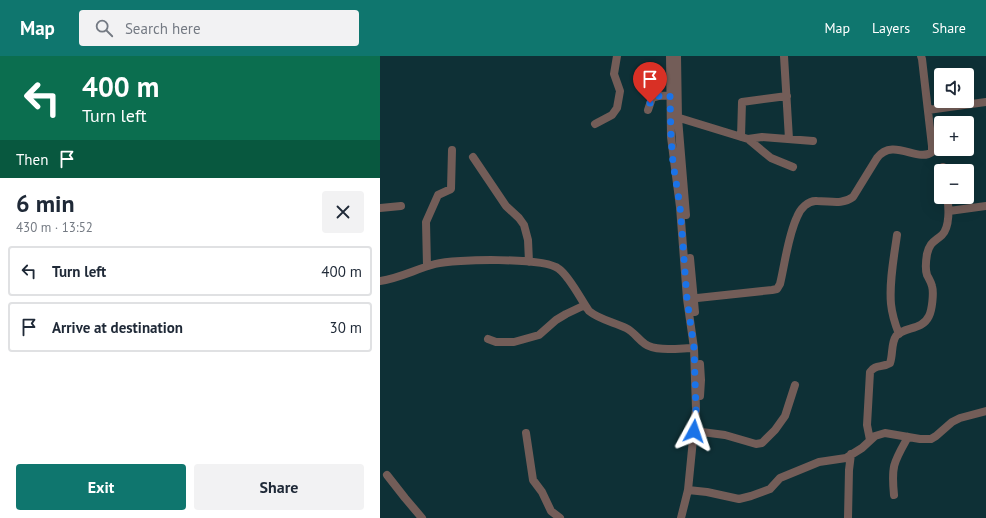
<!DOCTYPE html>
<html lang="en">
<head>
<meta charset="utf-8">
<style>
	body { margin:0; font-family:"PT Sans",sans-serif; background:#f2f2f3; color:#1f2937; height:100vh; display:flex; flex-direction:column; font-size:15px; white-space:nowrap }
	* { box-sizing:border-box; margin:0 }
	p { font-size:13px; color:#747a83 }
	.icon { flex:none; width:22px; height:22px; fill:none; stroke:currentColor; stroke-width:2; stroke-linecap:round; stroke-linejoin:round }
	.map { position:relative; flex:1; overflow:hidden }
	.drawer { display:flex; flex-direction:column; background:#fff; width:380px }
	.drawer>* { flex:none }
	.hud { background:#0b6e4f; color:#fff; overflow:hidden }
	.controls { position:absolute; left:554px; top:12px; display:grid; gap:8px }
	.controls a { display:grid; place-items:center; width:40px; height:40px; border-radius:4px; background:#fff; box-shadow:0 4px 16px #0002; font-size:20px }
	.pin { position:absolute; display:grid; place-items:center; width:34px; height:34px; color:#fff; margin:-41px -17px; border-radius:50% 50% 50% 0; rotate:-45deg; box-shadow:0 0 4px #0007 }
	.pin .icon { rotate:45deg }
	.me { position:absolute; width:44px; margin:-22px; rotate:5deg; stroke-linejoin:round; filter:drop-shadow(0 0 3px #0008) }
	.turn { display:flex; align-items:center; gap:14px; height:84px; padding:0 16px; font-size:18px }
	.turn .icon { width:52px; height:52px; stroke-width:2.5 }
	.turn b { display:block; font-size:28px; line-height:34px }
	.then { display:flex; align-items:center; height:38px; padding:0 16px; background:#0003; gap:8px; font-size:15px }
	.round { display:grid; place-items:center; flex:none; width:42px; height:42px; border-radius:4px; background:#f2f2f3 }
	.headline { display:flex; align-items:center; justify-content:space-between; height:68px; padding:0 16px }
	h1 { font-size:24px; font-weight:800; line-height:30px }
	.primary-button { display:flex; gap:8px; margin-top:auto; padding:8px 16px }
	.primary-button a { flex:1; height:46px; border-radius:4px; background:#0f766e; color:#fff; font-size:16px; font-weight:800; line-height:46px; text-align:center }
	.primary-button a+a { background:#f2f2f3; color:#1f2937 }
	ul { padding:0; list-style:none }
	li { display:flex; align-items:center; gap:12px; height:50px; margin:0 8px 6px; padding:0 8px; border:2px solid #e0e1e3; border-radius:4px }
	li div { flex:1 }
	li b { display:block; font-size:15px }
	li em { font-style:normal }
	header { display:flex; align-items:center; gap:24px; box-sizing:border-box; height:56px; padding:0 20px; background:#0f766e; color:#fff }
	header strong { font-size:19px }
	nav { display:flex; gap:22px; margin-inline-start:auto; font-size:14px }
	.search { width:280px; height:36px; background:#f2f2f3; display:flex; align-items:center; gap:10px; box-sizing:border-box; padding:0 14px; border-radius:4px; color:#747a83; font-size:15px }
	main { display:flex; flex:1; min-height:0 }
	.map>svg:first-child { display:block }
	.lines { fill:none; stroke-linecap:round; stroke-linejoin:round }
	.minor { stroke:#735d58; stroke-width:8 }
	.route { stroke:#1a73e8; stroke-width:7; stroke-dasharray:0 12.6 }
</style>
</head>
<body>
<header>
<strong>Map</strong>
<div class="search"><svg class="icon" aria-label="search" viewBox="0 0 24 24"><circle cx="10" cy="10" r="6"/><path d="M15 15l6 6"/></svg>Search here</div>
<nav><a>Map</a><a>Layers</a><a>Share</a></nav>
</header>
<main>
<section class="drawer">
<div class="hud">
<div class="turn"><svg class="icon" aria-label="left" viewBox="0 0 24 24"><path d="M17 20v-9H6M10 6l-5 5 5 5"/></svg><div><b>400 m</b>Turn left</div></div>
<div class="then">Then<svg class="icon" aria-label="arrive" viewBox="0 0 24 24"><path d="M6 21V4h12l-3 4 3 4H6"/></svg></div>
</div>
<div class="headline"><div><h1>6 min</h1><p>430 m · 13:52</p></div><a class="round"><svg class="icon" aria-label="close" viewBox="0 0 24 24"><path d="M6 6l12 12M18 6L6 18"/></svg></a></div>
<ul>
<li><svg class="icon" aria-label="left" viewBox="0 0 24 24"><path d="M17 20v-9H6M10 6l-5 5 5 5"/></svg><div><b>Turn left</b></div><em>400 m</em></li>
<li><svg class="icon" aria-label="arrive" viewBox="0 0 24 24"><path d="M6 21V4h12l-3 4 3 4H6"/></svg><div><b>Arrive at destination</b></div><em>30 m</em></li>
</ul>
<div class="primary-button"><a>Exit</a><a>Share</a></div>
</section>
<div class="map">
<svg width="606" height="462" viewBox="0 0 606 462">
	<rect width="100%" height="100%" fill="#0e3036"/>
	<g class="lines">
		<path class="minor" d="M290 0 291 81 300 151 307 243 314 292 316 353 308 434 301 462
			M297 0 298 62 306 159
			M404 0 409 83
			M268 54 272 42 279 40 290 39
			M548 54 606 46
			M293 60 368 83 391 102 413 111
			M215 68 232 59 237 52 240 35 234 18 237 0
			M361 81 362 46 407 40
			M368 83 382 81 433 85
			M93 101 126 150 139 162 144 169 148 184 149 206
			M563 111 564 115
			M0 152 21 150
			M569 155 606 150
			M517 179C514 201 509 226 511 248 512 258 515 268 519 278
			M310 202 315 256
			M47 210 46 166 58 139 71 133 72 94
			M0 225C20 222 36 213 55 208 75 203 164 201 179 213 190 221 201 244 209 255 220 264 234 266 246 272 254 276 258 283 265 288 276 296 301 292 314 292
			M308 243 392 234 397 233 400 228C405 207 408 180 417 161 420 153 428 144 437 145 451 145 462 149 473 141L497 102C513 81 538 107 552 96V90L542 3 541 0
			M108 283 116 286H134L159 279 176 264 186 258 205 249
			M320 308 321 324 320 340
			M314 375 345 379 376 388 382 387 395 374 405 360 415 329
			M146 377 153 424 162 436 171 455 180 462
			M490 384 487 369 490 316C495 308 502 312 510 307 513 299 511 287 516 280 524 270 542 275 549 260 552 254 554 237 552 230 551 226 549 223 547 219 545 213 546 204 547 198 550 186 554 186 562 179 570 171 569 151 567 141
			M7 419 25 442 42 462
			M308 434 327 436 359 443 371 440 390 433 400 422 439 406 466 402 482 392 495 380 505 377 540 383H551L556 380 572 366 580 362 606 355
			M514 439C511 409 514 406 528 381
			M468 462 469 414 471 398"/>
	</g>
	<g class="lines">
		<path class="route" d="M270 47 272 42 279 40 290 39 291 81 293 107 300 150 307 243 314 292 316 354 314 375"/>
	</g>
</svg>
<div class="controls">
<a><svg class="icon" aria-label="sound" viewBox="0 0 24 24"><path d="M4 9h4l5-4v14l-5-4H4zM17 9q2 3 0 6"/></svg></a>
<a>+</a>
<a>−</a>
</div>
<div class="pin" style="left:270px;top:47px;background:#d93025"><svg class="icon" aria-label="arrive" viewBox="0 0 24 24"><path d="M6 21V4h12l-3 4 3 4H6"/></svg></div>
<svg class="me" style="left:314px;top:375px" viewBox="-20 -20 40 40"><path d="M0-17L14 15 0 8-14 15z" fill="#1a73e8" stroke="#fff" stroke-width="4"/></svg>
</div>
</main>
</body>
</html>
